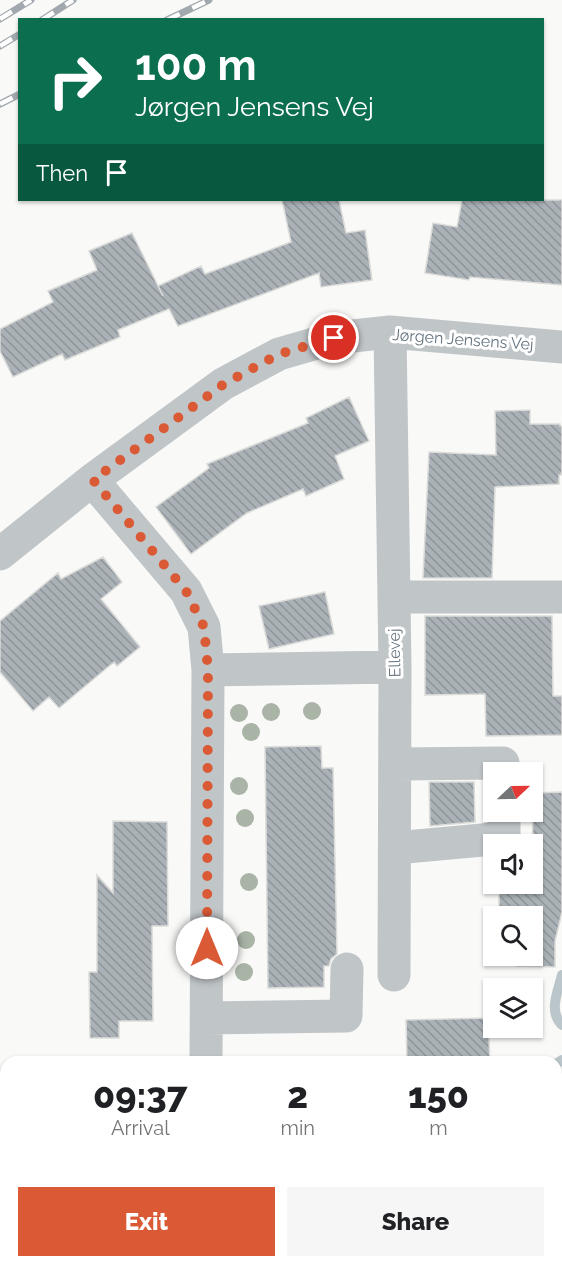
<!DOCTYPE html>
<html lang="en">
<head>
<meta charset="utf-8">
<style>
	body { margin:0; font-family:Raleway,sans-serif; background:#f6f6f6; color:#202124; height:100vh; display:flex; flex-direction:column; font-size:22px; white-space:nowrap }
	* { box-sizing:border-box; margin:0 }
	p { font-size:20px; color:#757577 }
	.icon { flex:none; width:33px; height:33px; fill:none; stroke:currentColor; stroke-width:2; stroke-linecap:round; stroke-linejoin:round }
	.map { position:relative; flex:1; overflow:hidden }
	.details { position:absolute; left:0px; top:1056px; width:562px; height:212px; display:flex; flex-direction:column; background:#fff; border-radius:18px 18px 0 0; box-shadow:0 2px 4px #0004 }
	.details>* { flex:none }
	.banner { position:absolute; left:18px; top:18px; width:526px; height:183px; border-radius:0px; box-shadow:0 2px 4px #0004; background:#0b6e4f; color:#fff; overflow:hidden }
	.needle { width:39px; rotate:68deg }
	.fabs { position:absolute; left:483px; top:762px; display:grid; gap:12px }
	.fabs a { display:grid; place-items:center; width:60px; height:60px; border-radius:0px; background:#fff; box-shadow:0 2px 4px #0004; font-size:30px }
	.pin { position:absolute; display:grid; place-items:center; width:51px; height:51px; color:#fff; margin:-26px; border:3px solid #fff; border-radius:50%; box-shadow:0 2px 6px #0007 }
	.me { position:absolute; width:66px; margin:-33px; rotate:0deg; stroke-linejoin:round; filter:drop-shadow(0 0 4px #0008) }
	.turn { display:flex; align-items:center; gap:21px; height:126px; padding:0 18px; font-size:27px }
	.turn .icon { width:78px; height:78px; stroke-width:2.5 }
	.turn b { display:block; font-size:42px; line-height:51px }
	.then { display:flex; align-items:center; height:57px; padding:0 18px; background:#0003; gap:12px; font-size:22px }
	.eta { display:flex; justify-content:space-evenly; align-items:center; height:102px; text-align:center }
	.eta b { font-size:36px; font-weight:800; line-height:42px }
	.action { display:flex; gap:12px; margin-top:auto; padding:12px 18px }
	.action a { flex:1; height:69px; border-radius:0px; background:#da5a36; color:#fff; font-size:24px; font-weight:800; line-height:69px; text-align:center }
	.action a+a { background:#f6f6f6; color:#202124 }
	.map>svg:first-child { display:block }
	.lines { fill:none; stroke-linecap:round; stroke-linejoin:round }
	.stream { stroke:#bac6ca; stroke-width:10 }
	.building { fill:url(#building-back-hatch); stroke:#dbdbd9; stroke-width:1.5 }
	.minor { stroke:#c0c5c8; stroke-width:33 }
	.rail-casing { stroke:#a2a9ae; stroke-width:7 }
	.rail { stroke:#fff; stroke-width:4.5; stroke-dasharray:14; stroke-linecap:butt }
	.tree { fill:#a9b3a6 }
	.route { stroke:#da5a36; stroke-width:10; stroke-dasharray:0 18 }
	.labels { text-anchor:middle; stroke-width:6; stroke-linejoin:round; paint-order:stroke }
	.street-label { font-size:16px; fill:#667580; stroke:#fff }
</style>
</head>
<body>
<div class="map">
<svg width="562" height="1267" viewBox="0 0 562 1267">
	<defs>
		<pattern id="building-back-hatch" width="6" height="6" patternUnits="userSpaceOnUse" patternTransform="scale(1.5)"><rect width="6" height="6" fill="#aab2b7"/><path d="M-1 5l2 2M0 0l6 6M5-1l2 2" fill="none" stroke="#8e959a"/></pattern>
	</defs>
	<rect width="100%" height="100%" fill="#f9f9f7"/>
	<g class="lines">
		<path class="stream" d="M562 975C558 992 548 1011 562 1025
			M556 1064 562 1060
			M494 1267 495 1262"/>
	</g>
	<path class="building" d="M282 200H339L346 233 365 230 372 280 321 287 319 273 178 326 169 309 118 330 120 337 65 360 62 354 13 377 0 351V329L53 302 48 291 97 270 89 251 132 233 163 296 158 286 201 266 205 274 291 242Z
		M462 200H562V285L470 277 469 280 425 273 433 223 457 227Z
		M349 397 369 441 335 456 344 479 306 496 303 489 247 513 191 554 156 507 209 468 207 464 308 423 306 418Z
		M530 410V424H560V426H562V471L561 475H559V484L495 487 492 578H423L429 452 496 455 495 411Z
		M103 557 122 582 101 599 140 647 117 666 114 662 59 708 49 697 33 711 0 672V621L58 573 61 579Z
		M325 592 334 634 269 649 259 606Z
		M425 616H552L553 696H562V735L486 736 485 694 425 695Z
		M321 746 322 768H333L337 954 331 959 329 966H324V987L268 988 265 747Z
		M429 782H474L475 822 430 826Z
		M562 792V912L555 941V967L516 966V956H532V916H499V884H532L533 793Z
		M113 821 167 822 168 926H152L153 1021H119V1038H90L89 972H97V875L113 893Z
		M488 1018 490 1062H407L406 1020Z"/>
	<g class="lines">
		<path class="minor" d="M390 332 395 667 394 975
			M92 480 186 591 204 627 208 670 206 1062
			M0 554 92 480 223 384 279 354 334 338 390 332 562 347
			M394 597H562
			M208 670 395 667
			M395 764 503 763V772
			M395 848 504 838V812
			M207 1018 346 1016 347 969
			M2 1267 14 1262"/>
		<g class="rail-casing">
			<path id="rail" d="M0 19 31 0
				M42 20 73 0
				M167 20 209 0
				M0 46 20 34
				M0 104 20 94"/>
		</g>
		<use href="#rail" class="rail"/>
	</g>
	<g class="tree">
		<circle cx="312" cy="711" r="9"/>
		<circle cx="271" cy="712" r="9"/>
		<circle cx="239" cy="713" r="9"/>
		<circle cx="251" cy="732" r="9"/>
		<circle cx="239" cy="786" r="9"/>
		<circle cx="245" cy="818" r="9"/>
		<circle cx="249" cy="882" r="9"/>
		<circle cx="246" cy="940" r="9"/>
		<circle cx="244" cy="972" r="9"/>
	</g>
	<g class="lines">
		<path class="route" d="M207 948 208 670 204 627 186 591 93 480 224 384 279 354 334 338"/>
	</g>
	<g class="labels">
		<g class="street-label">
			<text transform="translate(463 339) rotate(4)" y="6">Jørgen Jensens Vej</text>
			<text transform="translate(394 653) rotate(-91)" y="6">Ellevej</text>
		</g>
	</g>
</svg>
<div class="fabs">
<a><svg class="needle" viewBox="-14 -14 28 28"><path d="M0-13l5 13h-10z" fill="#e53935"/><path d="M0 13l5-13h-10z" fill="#757577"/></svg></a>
<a><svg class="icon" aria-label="sound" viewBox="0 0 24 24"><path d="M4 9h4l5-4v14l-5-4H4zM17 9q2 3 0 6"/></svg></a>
<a><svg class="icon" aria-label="search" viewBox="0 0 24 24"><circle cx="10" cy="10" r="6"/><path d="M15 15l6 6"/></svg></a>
<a><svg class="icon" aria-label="layers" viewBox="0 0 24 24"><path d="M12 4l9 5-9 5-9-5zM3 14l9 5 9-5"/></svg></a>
</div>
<div class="pin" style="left:334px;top:338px;background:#d93025"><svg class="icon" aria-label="arrive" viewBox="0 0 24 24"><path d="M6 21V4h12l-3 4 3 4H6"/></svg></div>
<svg class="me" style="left:207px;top:948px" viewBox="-20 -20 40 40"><circle r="19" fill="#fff"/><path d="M0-13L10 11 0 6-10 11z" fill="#da5a36"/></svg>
<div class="banner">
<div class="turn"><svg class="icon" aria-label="right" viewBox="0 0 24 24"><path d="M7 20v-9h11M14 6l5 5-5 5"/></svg><div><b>100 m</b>Jørgen Jensens Vej</div></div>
<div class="then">Then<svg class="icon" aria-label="arrive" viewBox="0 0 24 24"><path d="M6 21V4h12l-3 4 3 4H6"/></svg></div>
</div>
<section class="details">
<div class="eta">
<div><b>09:37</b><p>Arrival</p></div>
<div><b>2</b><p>min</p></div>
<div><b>150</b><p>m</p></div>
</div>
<div class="action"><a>Exit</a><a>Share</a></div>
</section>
</div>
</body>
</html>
